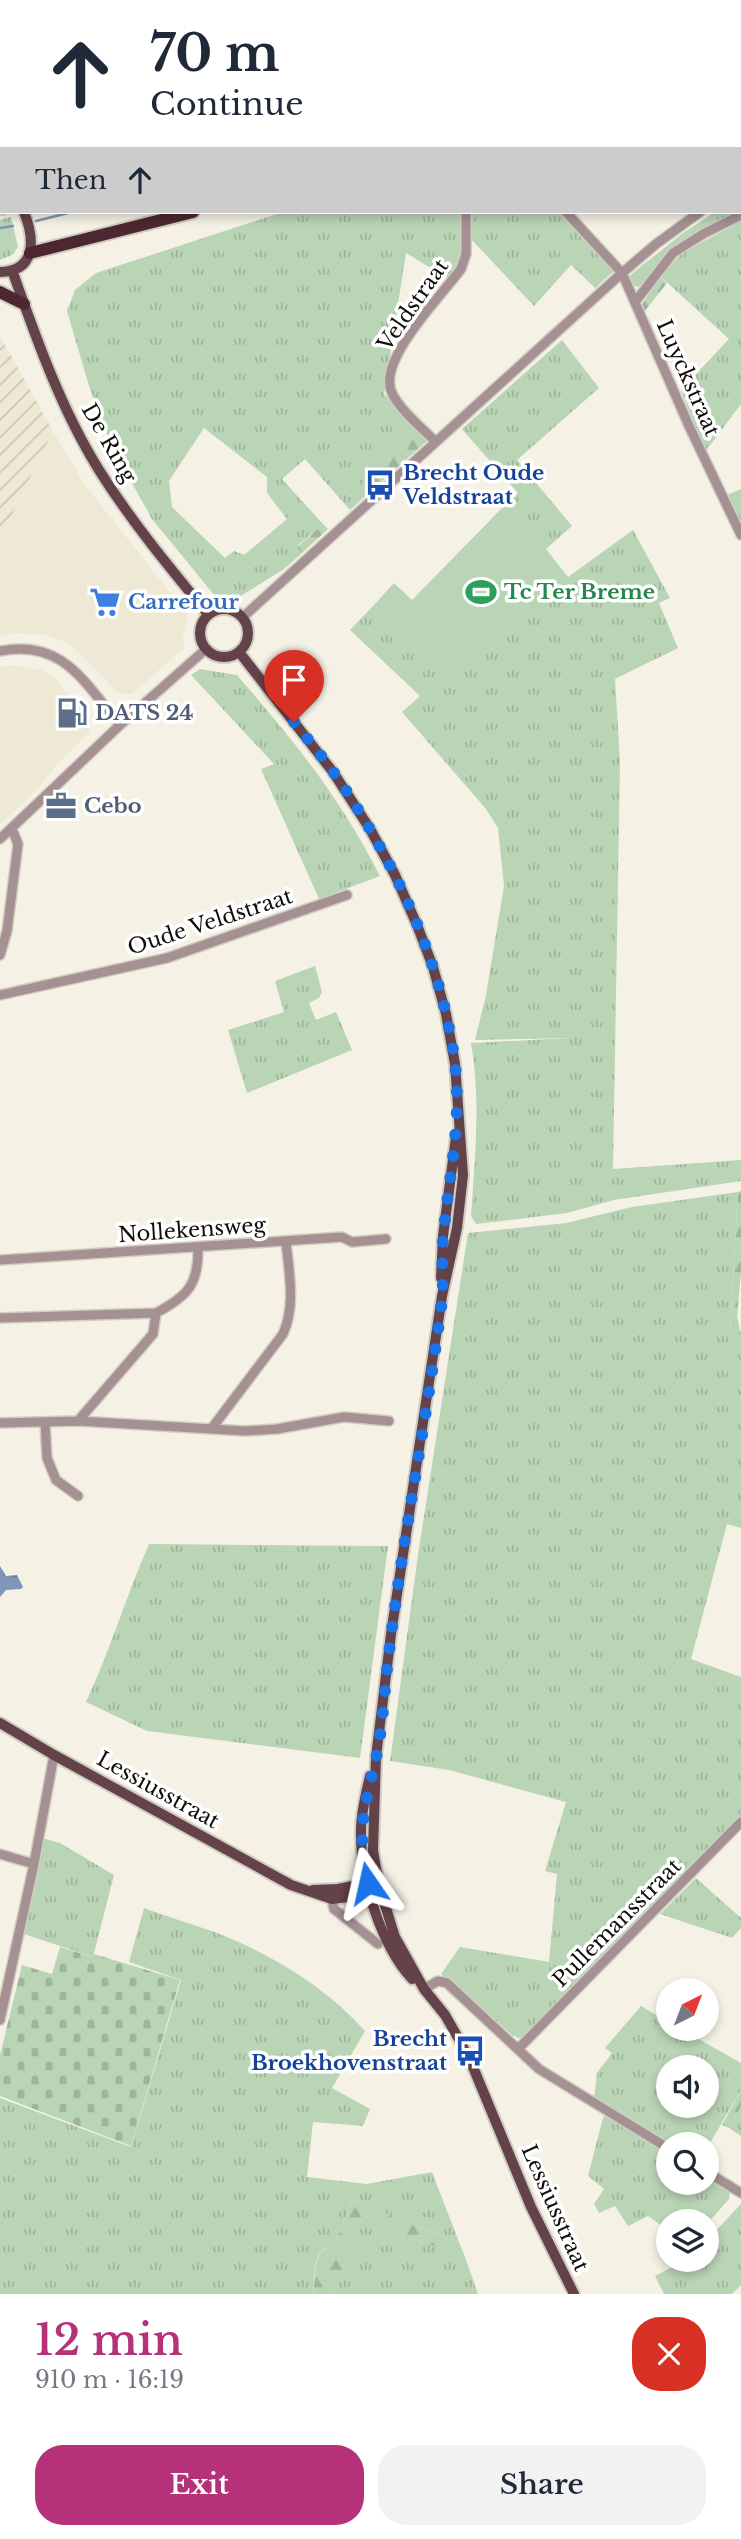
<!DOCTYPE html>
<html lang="en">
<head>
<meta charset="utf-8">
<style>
	body { margin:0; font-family:"Libre Baskerville",serif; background:#f2f2f3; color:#1f2937; height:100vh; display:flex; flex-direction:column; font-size:26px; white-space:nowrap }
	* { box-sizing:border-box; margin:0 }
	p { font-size:23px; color:#747a83 }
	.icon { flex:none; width:38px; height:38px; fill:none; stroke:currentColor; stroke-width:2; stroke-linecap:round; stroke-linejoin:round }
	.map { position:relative; height:2294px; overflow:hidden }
	.panel { display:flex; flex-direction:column; background:#fff; flex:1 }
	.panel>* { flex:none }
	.top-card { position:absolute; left:0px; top:0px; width:742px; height:214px; box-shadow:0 4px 10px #0003; background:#fff; color:#1f2937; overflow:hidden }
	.needle { width:46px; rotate:42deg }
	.tools { position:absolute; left:656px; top:1978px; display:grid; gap:14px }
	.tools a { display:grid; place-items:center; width:63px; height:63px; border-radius:50%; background:#fff; box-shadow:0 4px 10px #0003; font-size:35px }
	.pin { position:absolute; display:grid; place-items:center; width:60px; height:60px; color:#fff; margin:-72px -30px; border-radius:50% 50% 50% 0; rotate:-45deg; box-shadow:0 0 7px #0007 }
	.pin .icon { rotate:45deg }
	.me { position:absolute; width:77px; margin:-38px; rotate:349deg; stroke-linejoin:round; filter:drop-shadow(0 0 5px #0008) }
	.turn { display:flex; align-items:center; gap:24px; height:147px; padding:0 35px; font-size:32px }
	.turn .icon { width:91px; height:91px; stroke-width:2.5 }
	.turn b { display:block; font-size:49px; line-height:60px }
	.then { display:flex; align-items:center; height:66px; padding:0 35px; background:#0003; gap:14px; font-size:26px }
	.round { display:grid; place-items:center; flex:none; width:74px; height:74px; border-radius:28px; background:#f2f2f3 }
	.headline { display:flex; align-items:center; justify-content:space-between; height:119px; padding:0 35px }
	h1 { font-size:42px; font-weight:600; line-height:52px; color:#b53278 }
	.primary-button { display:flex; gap:14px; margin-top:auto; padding:14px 35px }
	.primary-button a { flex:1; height:80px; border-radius:28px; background:#b53278; color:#fff; font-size:28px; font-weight:600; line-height:80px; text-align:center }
	.primary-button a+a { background:#f2f2f3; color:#1f2937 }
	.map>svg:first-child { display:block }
	.built { fill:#eee9d4 }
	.industrial { fill:url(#industrial-furrows) }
	.grass { fill:url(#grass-tufts); fill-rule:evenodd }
	.forest { fill:url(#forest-firs) }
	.cemetery { fill:url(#cemetery-stones) }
	.green { fill:#bad4b6 }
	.water { fill:url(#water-ripples) }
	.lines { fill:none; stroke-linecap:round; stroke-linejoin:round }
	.stream { stroke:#8096b8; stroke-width:2.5 }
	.minor-casing { stroke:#d0cec2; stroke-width:12 }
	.major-casing { stroke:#d0cec2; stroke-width:14 }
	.highway-casing { stroke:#d0cec2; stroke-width:16 }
	.minor { stroke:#a59094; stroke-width:9 }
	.major { stroke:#644249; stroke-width:10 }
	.highway { stroke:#4c272f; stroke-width:12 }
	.rail { stroke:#44433d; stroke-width:2.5; stroke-dasharray:3.5 7; stroke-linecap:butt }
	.route { stroke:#1a73e8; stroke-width:12; stroke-dasharray:0 21.6 }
	.labels { text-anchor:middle; stroke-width:7; stroke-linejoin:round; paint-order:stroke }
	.street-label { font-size:21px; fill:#0f0e0a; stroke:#fff }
	.transit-label { font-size:21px; font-weight:bold; fill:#164399; stroke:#fff; text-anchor:start }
	.leisure-label { font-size:21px; font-weight:bold; fill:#27864d; stroke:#fff; text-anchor:start }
	.shop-label { font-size:21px; font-weight:bold; fill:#366cbe; stroke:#fff; text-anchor:start }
	.service-label { font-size:21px; font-weight:bold; fill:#4e5e75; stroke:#fff; text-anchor:start }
</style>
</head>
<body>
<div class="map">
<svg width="741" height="2294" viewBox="0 0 741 2294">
	<defs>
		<pattern id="industrial-furrows" width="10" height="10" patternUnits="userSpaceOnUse" patternTransform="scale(1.75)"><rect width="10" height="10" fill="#eee9d4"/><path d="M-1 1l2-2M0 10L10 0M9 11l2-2" fill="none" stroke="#cbc7b5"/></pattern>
		<pattern id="grass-tufts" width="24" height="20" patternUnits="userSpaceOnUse" patternTransform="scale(1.75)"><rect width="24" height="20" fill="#bad4b6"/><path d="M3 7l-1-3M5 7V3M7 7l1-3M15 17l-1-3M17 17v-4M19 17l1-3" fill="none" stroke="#9fb59b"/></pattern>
		<pattern id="forest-firs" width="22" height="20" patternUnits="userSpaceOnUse" patternTransform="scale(1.75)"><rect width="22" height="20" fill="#bad4b6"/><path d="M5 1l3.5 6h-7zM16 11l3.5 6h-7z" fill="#9fb59b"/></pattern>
		<pattern id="cemetery-stones" width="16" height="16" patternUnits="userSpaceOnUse" patternTransform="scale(1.75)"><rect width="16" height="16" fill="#bad4b6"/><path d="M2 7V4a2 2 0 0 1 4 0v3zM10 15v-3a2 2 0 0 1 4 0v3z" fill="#9fb59b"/></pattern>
		<pattern id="water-ripples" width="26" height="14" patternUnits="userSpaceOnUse" patternTransform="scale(1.75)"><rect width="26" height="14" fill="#8096b8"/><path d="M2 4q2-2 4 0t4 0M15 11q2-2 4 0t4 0" fill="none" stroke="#677994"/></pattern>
	</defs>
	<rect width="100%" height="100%" fill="#f5f2e5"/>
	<path class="built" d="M53 431 85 485 188 615 183 636 184 648 132 694 118 693 70 644 45 635 15 633 0 637V539Z
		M13 665 42 670 55 679 90 719 89 732 54 768 38 789 0 824V667Z"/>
	<path class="industrial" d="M0 336 53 431 0 539Z"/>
	<path class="grass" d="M89 0H255V2H90Z
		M305 0H434L305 2Z
		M283 212H463C463 237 466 259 449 279L406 253 384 394 417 427 378 463 382 467 356 490 363 498 350 510 305 459 282 479 323 524 297 546 302 553 284 569 241 596H215L152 519 113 449 89 386 67 311 75 290 96 273ZM204 428 267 477V493L287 519 244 555 234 551 225 558 172 507 169 481Z
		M471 212H560L615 270 595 288 571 265 534 306 470 238Z
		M715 212H737C715 223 688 234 670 251 658 261 652 281 637 287L632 284 630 276 634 272 683 233Z
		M11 217 18 247 12 255 0 260V220Z
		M741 221V404L705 452 681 390 729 339 660 276 682 253Z
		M562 340 599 388 517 460 572 526 546 549 503 507 518 493 462 429Z
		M741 489V524L727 495Z
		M633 530 670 598 659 603 678 648 615 679 620 762 613 1169 741 1160V1181L614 1200 567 1213 476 1224 471 1216C475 1158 481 1100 471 1043L570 1038 475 1040 486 995 504 886 498 828 486 809 402 712 420 696 350 630 374 605 446 674 564 572 568 577Z
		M200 669 237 675C294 741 340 797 380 876L319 899 261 769 274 764 191 675Z
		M315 966 322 992 319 998 309 1003 316 1020 336 1012 352 1050 247 1093 228 1030 284 1012 275 981Z
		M738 1192 730 1333 741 1334V1528L727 1524 691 1659 741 1677V1818L528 2034 519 2038 512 2035 459 1987 441 1974 460 1947 549 1962 557 1874 545 1871 566 1802 449 1770 390 1761 418 1555 468 1233 566 1223 632 1207Z
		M149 1544 388 1546 360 1758 147 1731 86 1702C110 1651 126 1596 149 1544Z
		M42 1838 60 1843 114 1875 93 1957 21 1933Z
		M696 1878 741 1918V1928L732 1938 660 1914Z
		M144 1908C176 1920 211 1929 241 1943 288 1965 331 1993 365 2031L332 2088 370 2109 363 2126 313 2122 307 2177 367 2184 432 2172 459 2242 352 2201 334 2246C310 2249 316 2276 313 2294H0V2098L131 2147 181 1980 129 1962Z
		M641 2006 668 2022V2028H679L741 2063V2090L707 2148V2144H673L594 2099 597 2073 612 2053 605 2048ZM668 2067H707V2105H668Z
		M741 2106V2136L729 2128Z
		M606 2114 668 2153V2182H707V2176L730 2191 729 2199 707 2224V2221H668V2230L648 2216 628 2226 615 2206 599 2213 594 2204 604 2189 588 2176 603 2118Z
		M741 2204V2285L732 2294H664L655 2276 687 2259H707V2240Z
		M361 2219 465 2257 478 2294H334Z"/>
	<path class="forest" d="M660 276 667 283 645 311 641 306Z
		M417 427 428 440 363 498 356 490 381 467 377 463Z
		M323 524 328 529 302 553 297 547Z
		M741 1191V1272L737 1316 741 1334H730L738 1192Z
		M741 2090V2106L729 2128 722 2125Z
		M352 2201 459 2242 465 2257 361 2220 334 2294H313C317 2276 310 2250 334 2246Z"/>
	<path class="cemetery" d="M60 1947 93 1957 94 1954 180 1980 131 2146 0 2096V2055L22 1965 52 1974Z"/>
	<path class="green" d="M503 507 546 549 564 572 446 675 374 605 394 583 412 600Z"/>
	<path class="water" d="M0 1566 6 1576 17 1575 23 1587 21 1589 6 1590 0 1597Z"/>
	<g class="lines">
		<path class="stream" d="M36 221 72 212
			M0 228 13 226"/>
		<g class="minor-casing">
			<path id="minor" d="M438 2V0
				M465 2 473 0
				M0 29H2
				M740 186H741
				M566 212 622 273 689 426 741 535
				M635 302 673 253 703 234 741 215
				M436 442C423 429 399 409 392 393 376 361 442 295 461 269L466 254V212
				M243 617 622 273 656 244 700 212
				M0 651C63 639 84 682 120 725
				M0 839 120 725 206 649
				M0 955 7 931 18 844 12 829
				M0 995 167 958 347 895
				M0 1260 342 1237 352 1242 386 1239
				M0 1318 156 1313
				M78 1421 153 1334 156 1313C188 1296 199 1284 198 1247
				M45 1422 47 1458 56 1480 78 1496
				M0 1423 78 1421 245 1431 277 1429 344 1417 389 1421
				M212 1428 283 1334C296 1305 289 1273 286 1242
				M0 1854 34 1864
				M332 1899 334 1909 378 1944
				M424 1989 438 1981 447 1983 539 2069 668 2148
				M0 2020 34 1864 54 1755
				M519 2048 741 1822
				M707 2172 741 2193"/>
		</g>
		<g class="major-casing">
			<path id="major" d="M12 270C36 338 61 409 99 470 131 521 170 568 208 614
				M0 272C38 271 34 237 24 212
				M200 633a24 24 0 1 1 48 0a24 24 0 1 1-48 0Z
				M239 652 333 772 370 829 395 875 417 925 433 967 446 1014 455 1064 463 1175 457 1228 442 1296 391 1634 376 1757 373 1850 379 1886 395 1937 424 1989 445 2015 460 2041 473 2067 531 2207 574 2294
				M441 1278 443 1236 456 1137
				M0 1723 54 1755 291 1885 332 1899 371 1894 379 1886
				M370 1776C366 1794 361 1812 361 1830 360 1877 380 1944 412 1979
				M313 1890 338 1889 368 1883 373 1884"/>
		</g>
		<g class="highway-casing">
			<path id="highway" d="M740 20H741
				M740 51H741
				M0 155H2
				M0 180H2
				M0 208H2
				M30 253 193 212
				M0 292 24 304"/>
		</g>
		<use href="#minor" class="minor"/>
		<use href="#major" class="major"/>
		<use href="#highway" class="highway"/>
		<path class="rail" d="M529 2 538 0
			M559 2 568 0
			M0 115H2"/>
	</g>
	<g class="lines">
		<path class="route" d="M294 722C313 746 333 769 349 795 401 876 443 968 455 1064 462 1126 448 1179 443 1240 441 1260 444 1280 442 1300 427 1421 402 1540 388 1661 384 1693 383 1727 376 1758 365 1807 356 1831 368 1883"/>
	</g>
	<defs>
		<g id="bus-bare" transform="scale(2.415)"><path d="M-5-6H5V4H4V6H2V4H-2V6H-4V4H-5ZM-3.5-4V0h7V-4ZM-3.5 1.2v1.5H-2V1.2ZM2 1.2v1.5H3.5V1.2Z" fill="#1a4fb4" stroke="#fff" stroke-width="2.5" paint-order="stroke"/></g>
		<g id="stadium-bare" transform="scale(2.415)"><path d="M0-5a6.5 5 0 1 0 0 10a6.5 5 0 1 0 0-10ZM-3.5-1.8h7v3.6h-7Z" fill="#2e9e5b" stroke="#fff" stroke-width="2.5" paint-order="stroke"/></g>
		<g id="supermarket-bare" transform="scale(2.415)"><path d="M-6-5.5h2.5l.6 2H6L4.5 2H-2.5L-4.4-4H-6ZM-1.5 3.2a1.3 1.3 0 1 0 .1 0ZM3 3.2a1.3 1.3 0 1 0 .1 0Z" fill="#3f7fe0" stroke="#fff" stroke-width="2.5" paint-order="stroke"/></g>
		<g id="fuel-bare" transform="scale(2.415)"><path d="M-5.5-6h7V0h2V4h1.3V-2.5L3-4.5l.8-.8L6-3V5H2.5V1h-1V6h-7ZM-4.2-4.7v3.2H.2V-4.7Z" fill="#5c6f8a" stroke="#fff" stroke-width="2.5" paint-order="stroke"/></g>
		<g id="office-bare" transform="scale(2.415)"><path d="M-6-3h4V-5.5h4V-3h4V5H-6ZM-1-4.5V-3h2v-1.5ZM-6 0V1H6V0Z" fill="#5c6f8a" stroke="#fff" stroke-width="2.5" paint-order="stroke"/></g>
	</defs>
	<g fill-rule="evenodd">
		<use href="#bus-bare" x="380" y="485"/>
		<use href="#stadium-bare" x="481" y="592"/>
		<use href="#supermarket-bare" x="105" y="602"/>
		<use href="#fuel-bare" x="72" y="713"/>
		<use href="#office-bare" x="61" y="806"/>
		<use href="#bus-bare" x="470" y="2051"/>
	</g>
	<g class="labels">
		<g class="street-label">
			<text transform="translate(413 305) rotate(-55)" y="7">Veldstraat</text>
			<text transform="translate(688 378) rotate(66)" y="7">Luyckstraat</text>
			<text transform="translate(109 443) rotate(60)" y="7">De Ring</text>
			<text transform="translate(210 922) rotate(-18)" y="7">Oude Veldstraat</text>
			<text transform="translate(192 1230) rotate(-4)" y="7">Nollekensweg</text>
			<text transform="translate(158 1790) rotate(29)" y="7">Lessiusstraat</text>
			<text transform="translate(617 1923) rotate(-45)" y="7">Pullemansstraat</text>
			<text transform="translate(555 2208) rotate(66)" y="7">Lessiusstraat</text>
		</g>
		<g class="transit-label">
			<text x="403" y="480">Brecht Oude<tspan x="403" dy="24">Veldstraat</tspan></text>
			<text x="447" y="2046" text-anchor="end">Brecht<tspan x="447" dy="24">Broekhovenstraat</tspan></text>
		</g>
		<g class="leisure-label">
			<text x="504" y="599">Tc Ter Breme</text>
		</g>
		<g class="shop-label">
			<text x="128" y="609">Carrefour</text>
		</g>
		<g class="service-label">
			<text x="95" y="720">DATS 24</text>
			<text x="84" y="813">Cebo</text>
		</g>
	</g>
</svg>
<div class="tools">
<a><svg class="needle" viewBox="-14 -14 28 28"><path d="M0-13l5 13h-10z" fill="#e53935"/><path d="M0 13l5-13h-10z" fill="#747a83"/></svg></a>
<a><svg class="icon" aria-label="sound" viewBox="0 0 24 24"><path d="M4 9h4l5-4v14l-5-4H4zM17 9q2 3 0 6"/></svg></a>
<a><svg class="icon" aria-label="search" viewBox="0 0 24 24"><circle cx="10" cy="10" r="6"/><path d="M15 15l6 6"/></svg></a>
<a><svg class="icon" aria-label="layers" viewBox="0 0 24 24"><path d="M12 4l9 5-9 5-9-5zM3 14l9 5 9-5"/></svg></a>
</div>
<div class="pin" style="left:294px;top:722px;background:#d93025"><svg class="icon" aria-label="arrive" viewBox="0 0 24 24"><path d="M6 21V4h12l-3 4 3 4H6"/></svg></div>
<svg class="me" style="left:368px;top:1883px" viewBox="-20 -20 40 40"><path d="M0-17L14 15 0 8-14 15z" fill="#1a73e8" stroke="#fff" stroke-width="4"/></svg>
<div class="top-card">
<div class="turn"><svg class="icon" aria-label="ahead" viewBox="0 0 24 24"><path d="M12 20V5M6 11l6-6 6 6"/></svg><div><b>70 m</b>Continue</div></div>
<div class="then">Then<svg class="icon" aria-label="ahead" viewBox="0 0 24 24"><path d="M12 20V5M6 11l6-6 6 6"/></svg></div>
</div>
</div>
<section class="panel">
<div class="headline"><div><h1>12 min</h1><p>910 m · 16:19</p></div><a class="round" style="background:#d93025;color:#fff"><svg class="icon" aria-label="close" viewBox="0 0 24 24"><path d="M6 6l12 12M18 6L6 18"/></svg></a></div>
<div class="primary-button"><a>Exit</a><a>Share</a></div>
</section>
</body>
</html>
